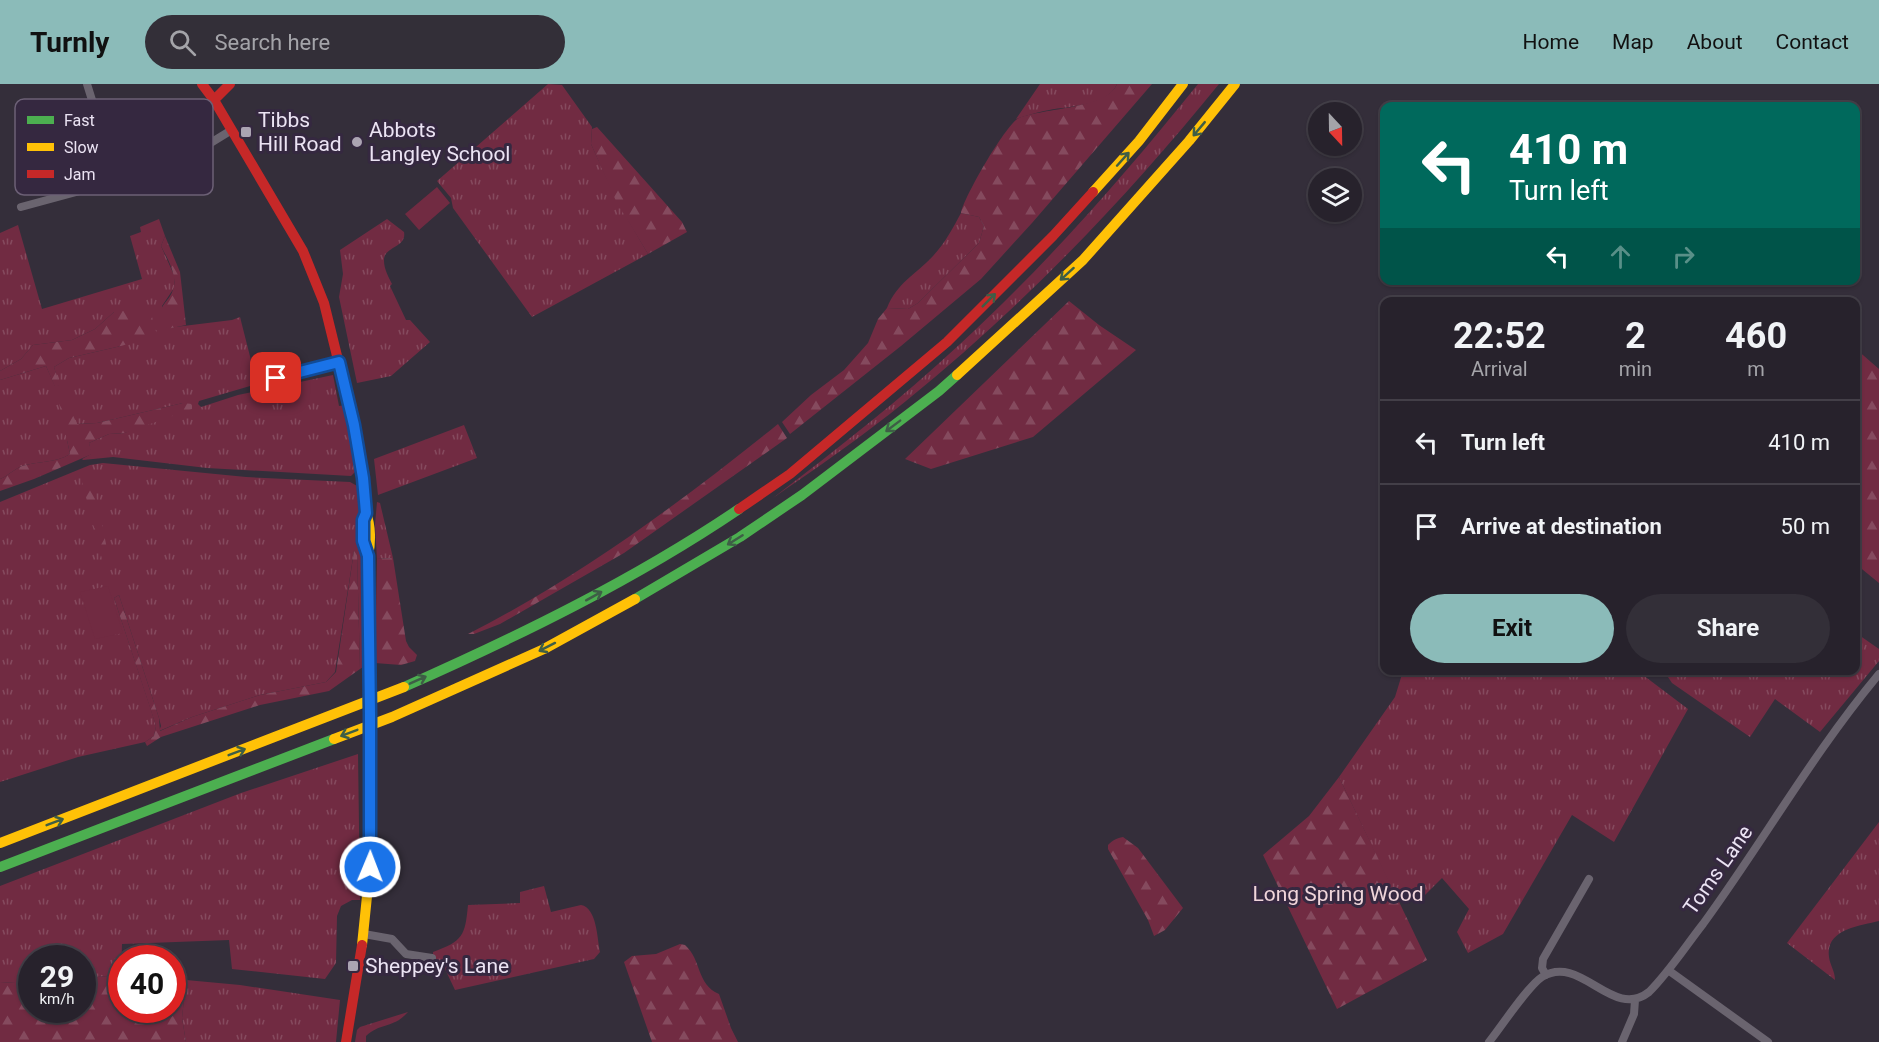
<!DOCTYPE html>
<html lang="en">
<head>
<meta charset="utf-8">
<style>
	body { margin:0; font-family:Roboto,sans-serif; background:#332f38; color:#f1f3f6; height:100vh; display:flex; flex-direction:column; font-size:22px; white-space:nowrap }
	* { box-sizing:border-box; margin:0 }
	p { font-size:20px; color:#a4a4a9 }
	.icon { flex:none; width:33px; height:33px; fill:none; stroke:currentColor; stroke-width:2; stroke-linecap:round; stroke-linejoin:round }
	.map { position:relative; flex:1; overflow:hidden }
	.panel { position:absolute; left:1380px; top:213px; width:480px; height:378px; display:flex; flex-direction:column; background:#27222c; border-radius:12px; box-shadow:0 2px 4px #0004,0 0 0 2px #433f48 }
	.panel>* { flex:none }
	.hud { position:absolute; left:1380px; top:18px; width:480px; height:183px; border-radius:12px; box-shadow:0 2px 4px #0004,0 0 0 2px #433f48; background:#00695c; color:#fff; overflow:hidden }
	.needle { width:39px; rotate:158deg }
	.fabs { position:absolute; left:1308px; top:18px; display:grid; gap:12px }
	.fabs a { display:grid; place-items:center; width:54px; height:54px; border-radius:50%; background:#27222c; box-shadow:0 2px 4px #0004,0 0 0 2px #433f48; font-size:30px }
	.speed { position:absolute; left:18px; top:861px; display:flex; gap:12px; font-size:30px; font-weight:700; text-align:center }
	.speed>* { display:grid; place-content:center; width:78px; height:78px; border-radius:50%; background:#27222c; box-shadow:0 2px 4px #0004,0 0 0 2px #433f48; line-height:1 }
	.speed small { font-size:15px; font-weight:400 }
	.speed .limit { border:9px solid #d22; background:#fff; color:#111 }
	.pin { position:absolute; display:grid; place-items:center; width:51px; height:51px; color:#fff; margin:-26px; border-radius:12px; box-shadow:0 3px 9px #0006 }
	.me { position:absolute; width:66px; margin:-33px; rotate:1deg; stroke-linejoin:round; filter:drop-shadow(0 0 4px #0008) }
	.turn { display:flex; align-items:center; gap:21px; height:126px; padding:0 30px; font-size:27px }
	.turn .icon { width:78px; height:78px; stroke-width:2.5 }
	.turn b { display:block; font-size:42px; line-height:51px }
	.lanes { display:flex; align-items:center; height:57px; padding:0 30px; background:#0003; justify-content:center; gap:30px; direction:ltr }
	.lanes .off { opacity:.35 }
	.eta { display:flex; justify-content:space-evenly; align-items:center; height:102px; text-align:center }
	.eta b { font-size:36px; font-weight:700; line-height:42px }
	.button { display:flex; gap:12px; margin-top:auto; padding:12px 30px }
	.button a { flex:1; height:69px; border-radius:36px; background:#8bbbb9; color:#111; font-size:24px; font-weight:700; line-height:69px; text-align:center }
	.button a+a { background:#332f38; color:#f1f3f6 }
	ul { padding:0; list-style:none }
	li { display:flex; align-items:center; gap:18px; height:84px; padding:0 30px; border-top:2px solid #433f48 }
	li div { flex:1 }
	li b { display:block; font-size:22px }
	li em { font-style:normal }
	header { display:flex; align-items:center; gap:36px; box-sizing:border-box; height:84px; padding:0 30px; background:#8bbbb9; color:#111 }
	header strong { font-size:28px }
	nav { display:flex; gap:33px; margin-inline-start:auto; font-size:21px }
	.search { width:420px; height:54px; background:#332f38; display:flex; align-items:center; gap:15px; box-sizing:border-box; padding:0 21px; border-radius:33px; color:#a4a4a9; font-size:22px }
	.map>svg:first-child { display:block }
	.grass { fill:url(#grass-tufts) }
	.forest { fill:url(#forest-firs) }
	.pitch { fill:#712b42 }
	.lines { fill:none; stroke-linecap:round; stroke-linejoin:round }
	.street { stroke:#6a646f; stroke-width:8 }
	.fast { stroke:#4caf50; stroke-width:10 }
	.slow { stroke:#ffc107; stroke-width:10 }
	.jam { stroke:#c62828; stroke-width:10 }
	.oneway { stroke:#3e5e46 }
	.route-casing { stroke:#114b97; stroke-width:15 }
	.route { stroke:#1a73e8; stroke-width:10 }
	.poi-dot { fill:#aba4b2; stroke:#352840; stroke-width:2 }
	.labels { text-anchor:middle; stroke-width:6; stroke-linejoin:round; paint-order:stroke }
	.poi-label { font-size:21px; fill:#ebe3f3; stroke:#352840; text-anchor:start }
	.street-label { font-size:21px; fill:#ebe3f3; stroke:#352840 }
	.park-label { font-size:21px; fill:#f0d5da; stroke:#352840 }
	.key { fill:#352840; stroke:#6c6076; stroke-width:1.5 }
	.key-label { font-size:16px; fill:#ebe3f3 }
</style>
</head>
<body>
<header>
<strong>Turnly</strong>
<div class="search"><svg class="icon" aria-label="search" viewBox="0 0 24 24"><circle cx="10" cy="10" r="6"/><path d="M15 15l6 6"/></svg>Search here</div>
<nav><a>Home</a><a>Map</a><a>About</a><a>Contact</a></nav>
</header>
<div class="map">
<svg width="1879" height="958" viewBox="0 0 1879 958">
	<defs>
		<pattern id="grass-tufts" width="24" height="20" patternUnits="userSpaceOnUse" patternTransform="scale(1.5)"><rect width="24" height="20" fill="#712b42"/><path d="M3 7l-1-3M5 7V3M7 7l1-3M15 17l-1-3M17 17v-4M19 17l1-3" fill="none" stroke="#854a5e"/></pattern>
		<pattern id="forest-firs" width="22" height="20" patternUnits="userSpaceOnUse" patternTransform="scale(1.5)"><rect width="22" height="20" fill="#712b42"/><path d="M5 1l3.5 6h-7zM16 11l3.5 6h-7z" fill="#854a5e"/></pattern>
	</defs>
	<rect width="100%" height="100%" fill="#342e3a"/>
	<path class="grass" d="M548 0 562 1 592 43 591 60 617 117 648 170 532 233 453 124 451 114 437 97Z
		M1040 0H1117C1108 23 1065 22 1044 27 1034 29 1025 32 1016 35Z
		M1198 0H1219C1125 116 1022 223 906 317 863 352 818 383 773 414 837 365 900 316 959 261 1046 181 1124 92 1198 0Z
		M961 129 979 133 984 142 979 159 918 219 908 225 887 224C897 199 915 191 933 172 945 159 953 144 961 129Z
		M159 135 165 152 161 162 174 191V204L162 222 167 244 232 236 240 233 257 300 199 317 198 320 201 323 238 311 333 291 339 322 346 321 357 382 355 388 351 392 207 384 113 373 83 376 82 375 91 370 89 359 109 350 125 349 183 319 97 339 76 340 67 356 70 370C56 379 38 377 22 382 14 385 8 392 0 395V296L46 282 55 302 59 301 54 283 69 274 121 262 114 228 95 245 72 256 33 261 21 275 0 287V149L18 141 42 225 142 195 130 152 141 148 140 143Z
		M387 135 404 148C407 164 383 162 384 177 384 185 389 194 392 200L390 202 406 236H410L430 258 391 292 357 299 339 213 343 190 340 166Z
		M464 341 477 374 378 411 374 375Z
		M103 379 246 393 350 398 359 403 361 420 359 455 364 477 363 583 360 585 357 469 354 467 335 588 326 598 260 611 192 633 159 647 161 642 159 634 119 511 114 514 152 629 156 642 154 652 145 658 78 673 0 698V418L90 381Z
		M377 418 380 419 393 474 377 475 375 441Z
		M1856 549 1879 565V577L1820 648 1775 615 1750 653 1672 599 1664 587 1734 586 1738 589 1741 586H1856Z
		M1625 587 1639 588 1688 625 1614 758 1572 731 1503 850 1468 869 1457 848 1469 825 1442 794 1423 813 1416 803 1396 813 1339 693 1395 613 1403 587Z
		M358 670 360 816H352L341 822 337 832 336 879 325 895 232 885 229 856 122 860 121 891 83 894 82 874H32L31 897 0 899V802L241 709Z
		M1879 738V837C1860 842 1825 845 1829 873 1830 881 1835 887 1835 896L1787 859Z
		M544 802 551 828 581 821C597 824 597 854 600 868L594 875 455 906 445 885 433 882V868C463 857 465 852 468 821L520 819V808Z
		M186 896 240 901 340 916 336 958H186L182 934Z
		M408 928C393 945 381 938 366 952V958H355L357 946 360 943Z"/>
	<path class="forest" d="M1117 0H1152L1032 139 981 195 901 262 790 350 782 338 811 311 844 286 868 259 878 235 887 224 908 225 918 219 979 159 984 142 979 133 961 129C964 113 1006 40 1019 34 1043 24 1107 25 1117 0Z
		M597 43 682 138 687 148 648 170 616 117 591 60 592 45Z
		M165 152 180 188 186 241 167 245C152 219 170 222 174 202 176 188 167 174 161 162Z
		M1069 217 1099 241 1136 266 1033 353 931 385 905 375Z
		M137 225 152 233 157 251 121 262 69 274 54 283 60 301 55 303 46 282 0 296V287L21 275 33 261 72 256 95 245 114 228Z
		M1856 265 1879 285V499L1857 481 1856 482Z
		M62 308 77 340 97 339 183 319 192 320V325L125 349 109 350 89 359 92 370 34 395 0 407V395C8 392 14 385 22 382 38 377 56 379 70 370L57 310Z
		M778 340 787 354 624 469 500 540 474 550H468C580 493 681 418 778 340Z
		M84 388H89L98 420 109 475 103 479 80 390Z
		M354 467 357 468 360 585 329 607 260 621 161 653 147 662 145 658 154 652 156 642 114 514 119 511 159 634 160 647 192 633 260 611 326 598 336 588Z
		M393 474 406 557 409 563 417 571 415 577 401 581 375 579 377 475Z
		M1339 693 1427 876 1337 925 1263 771 1309 732Z
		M1123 753 1138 764 1183 824 1165 846 1154 852 1148 836 1108 765V761C1113 756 1117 754 1123 753Z
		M680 860 685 861C702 876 696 900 719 910L731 944 738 958H652L624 878 632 872 656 870Z
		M121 891 122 926H172L173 891 186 896 182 934 186 958H0V899L31 897 32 926H82L83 894Z"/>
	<path class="pitch" d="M437 103 450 119 419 146 405 130Z
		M108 502 123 549 95 555 80 508Z"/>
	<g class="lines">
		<path class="street" d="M87 0 102 48
			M21 123 150 88 178 79 230 47
			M259 299 339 278
			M364 850 392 855 406 870 432 874
			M1668 886 1768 958
			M1546 891 1542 884 1543 875 1589 795
			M1489 958C1501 943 1528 902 1542 893 1581 869 1612 937 1649 908 1669 888 1685 863 1703 840 1763 758 1813 669 1879 590
			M1622 958 1634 930 1635 916"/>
		<path class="fast" d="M635 515 740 453 802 411 939 307 957 291
			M404 603C519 552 634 496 739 425
			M0 783 334 655"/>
		<path class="slow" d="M1093 108 1139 57 1183 0
			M957 291 1083 176 1189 57 1235 0
			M359 372 366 429C371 442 371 459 368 472L370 783 362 861
			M334 655 392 633 544 565 635 515
			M0 759 404 603"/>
		<path class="jam" d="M202 0 214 16 303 167 324 219 354 341 359 372
			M214 16 230 0
			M739 425 790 390 947 258 1053 152 1093 108
			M346 958 362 861"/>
	</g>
	<defs><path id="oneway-shaft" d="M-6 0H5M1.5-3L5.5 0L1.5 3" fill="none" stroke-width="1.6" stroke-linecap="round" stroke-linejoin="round" transform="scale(1.5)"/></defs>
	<g class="oneway">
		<use href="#oneway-shaft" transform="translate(1199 45) rotate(130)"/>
		<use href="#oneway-shaft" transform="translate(1123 75) rotate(-48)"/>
		<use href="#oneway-shaft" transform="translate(1067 190) rotate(138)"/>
		<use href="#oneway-shaft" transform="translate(989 216) rotate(-45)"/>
		<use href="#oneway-shaft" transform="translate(893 342) rotate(143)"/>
		<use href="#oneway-shaft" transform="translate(735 456) rotate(148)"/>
		<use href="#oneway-shaft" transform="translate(594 512) rotate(-29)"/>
		<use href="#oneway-shaft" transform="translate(547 563) rotate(153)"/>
		<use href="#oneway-shaft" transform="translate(418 596) rotate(-24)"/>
		<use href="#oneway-shaft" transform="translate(349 649) rotate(159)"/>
		<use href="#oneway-shaft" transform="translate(237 668) rotate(-21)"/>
		<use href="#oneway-shaft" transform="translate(55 738) rotate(-21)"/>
	</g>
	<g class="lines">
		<g class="route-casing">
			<path id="route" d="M276 294 339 278 354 341 363 394 366 429 363 436V457L368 472 370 630V783"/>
		</g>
		<use href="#route" class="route"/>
	</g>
	<g class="poi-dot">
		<rect x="240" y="42" width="12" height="12" rx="3"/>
		<circle cx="357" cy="58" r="6"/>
		<rect x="347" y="876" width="12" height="12" rx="3"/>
	</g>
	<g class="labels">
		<g class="poi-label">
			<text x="258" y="43">Tibbs<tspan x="258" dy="24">Hill Road</tspan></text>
			<text x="369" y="53">Abbots<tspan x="369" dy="24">Langley School</tspan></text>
			<text x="365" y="889">Sheppey's Lane</text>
		</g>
		<g class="street-label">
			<text transform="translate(1718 786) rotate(-55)" y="7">Toms Lane</text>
		</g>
		<g class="park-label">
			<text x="1338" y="817">Long Spring Wood</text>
		</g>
	</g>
	<rect x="15" y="15" width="198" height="96" rx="9" class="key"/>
	<rect x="27" y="32" width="27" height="8" fill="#4caf50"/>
	<rect x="27" y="59" width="27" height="8" fill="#ffc107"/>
	<rect x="27" y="86" width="27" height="8" fill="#c62828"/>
	<g class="key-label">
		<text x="64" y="42">Fast</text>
		<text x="64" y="69">Slow</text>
		<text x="64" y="96">Jam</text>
	</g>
</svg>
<div class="fabs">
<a><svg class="needle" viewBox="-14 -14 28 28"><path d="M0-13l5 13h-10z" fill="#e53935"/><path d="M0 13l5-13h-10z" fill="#a4a4a9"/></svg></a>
<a><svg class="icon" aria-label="layers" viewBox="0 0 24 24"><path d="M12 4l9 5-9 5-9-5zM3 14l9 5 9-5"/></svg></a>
</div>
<div class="speed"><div>29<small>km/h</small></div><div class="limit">40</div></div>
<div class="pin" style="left:276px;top:294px;background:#d93025"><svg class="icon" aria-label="arrive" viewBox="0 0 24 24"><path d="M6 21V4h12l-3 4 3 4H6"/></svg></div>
<svg class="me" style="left:370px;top:783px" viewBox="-20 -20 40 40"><circle r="17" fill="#1a73e8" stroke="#fff" stroke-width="3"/><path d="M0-11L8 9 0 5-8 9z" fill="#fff"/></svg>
<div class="hud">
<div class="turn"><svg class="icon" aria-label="left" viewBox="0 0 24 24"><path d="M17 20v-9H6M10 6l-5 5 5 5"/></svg><div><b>410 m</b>Turn left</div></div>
<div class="lanes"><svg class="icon" aria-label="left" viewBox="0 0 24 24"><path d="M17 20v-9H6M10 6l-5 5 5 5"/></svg><svg class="icon off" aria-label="ahead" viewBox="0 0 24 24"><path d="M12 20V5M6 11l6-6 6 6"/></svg><svg class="icon off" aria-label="right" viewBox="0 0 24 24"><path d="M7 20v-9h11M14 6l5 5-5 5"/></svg></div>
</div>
<section class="panel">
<div class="eta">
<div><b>22:52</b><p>Arrival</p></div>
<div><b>2</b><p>min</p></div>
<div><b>460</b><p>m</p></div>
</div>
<ul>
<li><svg class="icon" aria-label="left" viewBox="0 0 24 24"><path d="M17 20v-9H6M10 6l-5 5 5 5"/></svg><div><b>Turn left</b></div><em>410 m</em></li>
<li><svg class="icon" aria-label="arrive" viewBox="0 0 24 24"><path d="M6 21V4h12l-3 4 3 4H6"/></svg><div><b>Arrive at destination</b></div><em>50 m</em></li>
</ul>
<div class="button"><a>Exit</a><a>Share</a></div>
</section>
</div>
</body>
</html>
